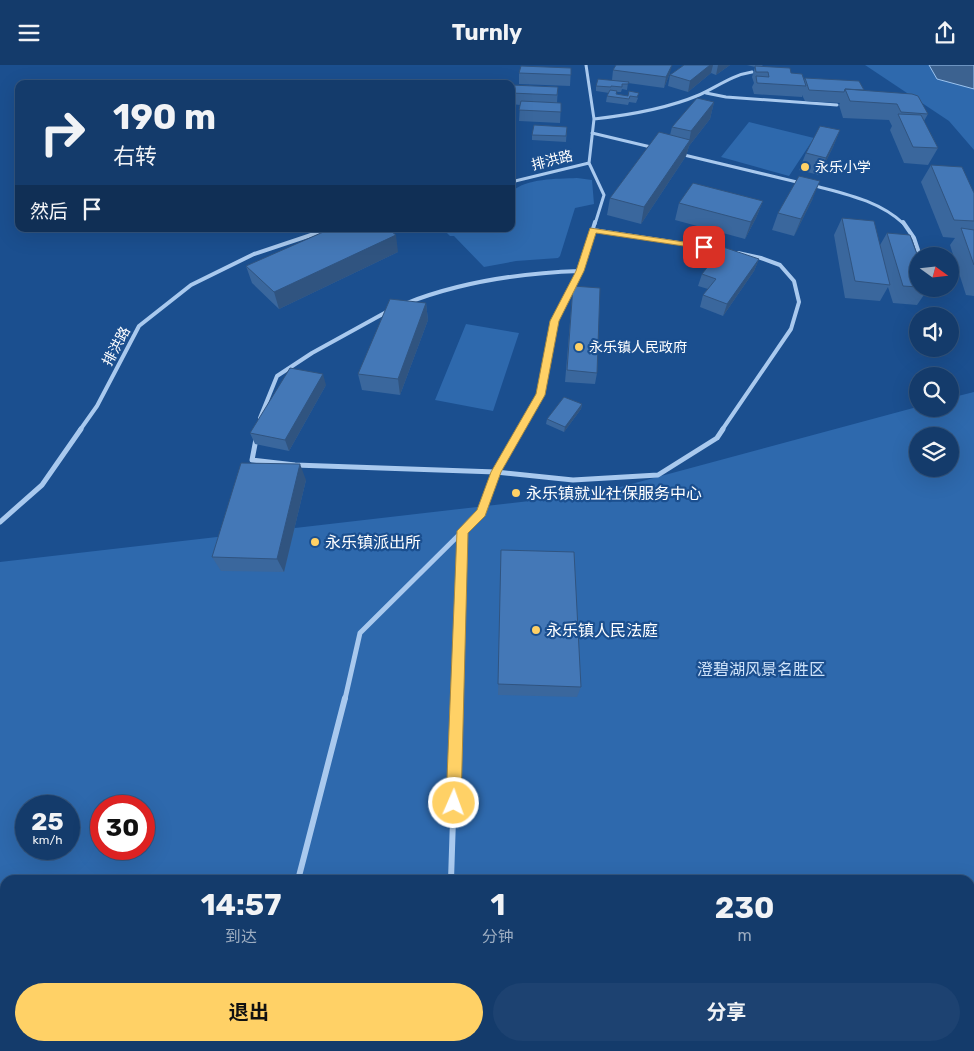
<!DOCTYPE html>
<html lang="zh">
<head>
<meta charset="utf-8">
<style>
	body { margin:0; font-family:Rubik,"Noto Sans SC",sans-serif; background:#1d4271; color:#f1f3f6; height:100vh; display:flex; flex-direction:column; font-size:19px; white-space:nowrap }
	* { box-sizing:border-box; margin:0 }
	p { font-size:16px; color:#9dadc1 }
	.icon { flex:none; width:28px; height:28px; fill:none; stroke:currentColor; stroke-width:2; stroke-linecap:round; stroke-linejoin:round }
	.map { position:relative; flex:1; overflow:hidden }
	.drawer { position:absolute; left:0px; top:810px; width:975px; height:176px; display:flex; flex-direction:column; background:#143b6b; border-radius:15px 15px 0 0; box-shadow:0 5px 20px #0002,0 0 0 1px #33557e }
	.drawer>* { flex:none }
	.guide { position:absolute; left:15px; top:15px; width:500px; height:152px; border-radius:10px; box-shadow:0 5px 20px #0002,0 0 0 1px #33557e; background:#143b6b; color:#f1f3f6; overflow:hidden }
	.needle { width:32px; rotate:105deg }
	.tools { position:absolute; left:909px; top:182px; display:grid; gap:10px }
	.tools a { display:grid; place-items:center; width:50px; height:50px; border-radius:50%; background:#143b6b; box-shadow:0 5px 20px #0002,0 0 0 1px #33557e; font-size:25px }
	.speed { position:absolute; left:15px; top:730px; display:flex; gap:10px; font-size:25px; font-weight:700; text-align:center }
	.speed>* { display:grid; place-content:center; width:65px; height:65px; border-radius:50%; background:#143b6b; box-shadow:0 5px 20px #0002,0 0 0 1px #33557e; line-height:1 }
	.speed small { font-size:12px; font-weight:400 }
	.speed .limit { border:8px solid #d22; background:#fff; color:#111 }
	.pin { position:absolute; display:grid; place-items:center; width:42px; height:42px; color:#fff; margin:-21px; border-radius:10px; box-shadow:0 2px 8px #0006 }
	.me { position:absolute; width:55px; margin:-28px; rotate:2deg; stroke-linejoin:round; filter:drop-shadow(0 0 4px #0008) }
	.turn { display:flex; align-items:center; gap:18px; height:105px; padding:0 15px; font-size:22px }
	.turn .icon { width:65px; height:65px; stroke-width:2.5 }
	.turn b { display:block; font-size:35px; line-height:42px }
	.then { display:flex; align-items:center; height:48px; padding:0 15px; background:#0003; gap:10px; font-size:19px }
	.eta { display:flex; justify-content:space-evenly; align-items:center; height:85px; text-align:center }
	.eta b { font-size:30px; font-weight:700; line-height:35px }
	.button { display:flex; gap:10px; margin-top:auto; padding:10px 15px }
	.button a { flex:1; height:58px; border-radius:30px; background:#ffd166; color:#111; font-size:20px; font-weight:700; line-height:58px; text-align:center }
	.button a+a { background:#1d4271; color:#f1f3f6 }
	header { display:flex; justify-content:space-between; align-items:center; height:65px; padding:0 15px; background:#143b6b; font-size:22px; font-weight:700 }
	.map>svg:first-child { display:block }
	.green { fill:#2e69ad; fill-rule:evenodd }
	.water { fill:#3c6290; stroke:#9cc4f0 }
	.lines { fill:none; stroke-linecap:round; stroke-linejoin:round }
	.minor-far3 { stroke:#a9c9ee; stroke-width:3 }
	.minor-far2 { stroke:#a9c9ee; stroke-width:4 }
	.minor-far1 { stroke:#a9c9ee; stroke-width:5 }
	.minor { stroke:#a9c9ee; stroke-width:6 }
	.wall { fill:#3a679d }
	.shaded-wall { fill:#305480 }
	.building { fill:#4478b7; stroke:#305480 }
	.route { fill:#ffd166; stroke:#a68842 }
	.poi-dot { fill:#ffd166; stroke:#1b4f8f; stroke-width:2 }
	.labels { text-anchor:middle; stroke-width:4.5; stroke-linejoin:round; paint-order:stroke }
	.far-street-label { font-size:14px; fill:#fff; stroke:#1b4f8f }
	.far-poi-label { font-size:14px; fill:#fff; stroke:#1b4f8f; text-anchor:start }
	.poi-label { font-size:16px; fill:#fff; stroke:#1b4f8f; text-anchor:start }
	.park-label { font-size:16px; fill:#cfe3fa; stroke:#1b4f8f }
</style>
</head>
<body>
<header><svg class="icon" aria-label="menu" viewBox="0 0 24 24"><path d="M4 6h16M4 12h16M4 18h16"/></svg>Turnly<svg class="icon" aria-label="share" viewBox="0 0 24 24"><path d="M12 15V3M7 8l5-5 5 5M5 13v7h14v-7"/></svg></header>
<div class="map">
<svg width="974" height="986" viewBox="0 0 974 986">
	<rect width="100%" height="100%" fill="#1b4f8f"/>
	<path class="green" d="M865 0H974V85L949 56Z
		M749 57 814 73 789 111 721 92Z
		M577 113 592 115 594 139 575 143 560 191 558 193 516 196 484 202 454 171H450L443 164H511V127C527 113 556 114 577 113Z
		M466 259 519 268 493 346 435 335Z
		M974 327V986H0V497L598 428 917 342 918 344H950V333ZM918 371H950V404H918ZM26 741H69V784H26ZM101 741H144V784H101ZM5 815H970V981H5Z"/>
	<path class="water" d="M929 0H974V24L937 14Z"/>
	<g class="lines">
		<path class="minor-far3" d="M706 28 726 32 837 40
			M594 54C630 50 666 44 699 30 717 22 732 10 752 7
			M592 68 655 83
			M680 89 801 118
			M589 98 604 130 595 159
			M511 117 589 98 594 54 586 0
			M812 120C845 129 878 135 904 159"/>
		<path class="minor-far2" d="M903 157 914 173 920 191
			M593 165 725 185
			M928 224 929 228
			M407 238C463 216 520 208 580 206
			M260 353 277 311 312 288 390 245
			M80 365 97 341 139 261 191 220 254 189 329 164
			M521 365 541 330 554 256 580 206 595 157
			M722 365 791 264 799 237 794 216 780 200 761 193 738 188"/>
		<path class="minor-far1" d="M256 374 252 395 295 400 496 407 573 415 658 410 717 373 723 364
			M0 457 42 420 81 364
			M345 634 360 568 481 448 496 407 521 364
			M457 634 462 467"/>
		<path class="minor" d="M298 815 345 633
			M451 815 457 633
			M461 981 465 986
			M226 986 230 981"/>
	</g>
	<path class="wall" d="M684 0H730L716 10 711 8 688 27 668 21 670 10Z
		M747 0H763L761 2 791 8 804 15 805 13 864 25 928 49 924 56 938 83 928 100 904 98 890 65 892 61 889 55 843 53 839 40 840 38 805 36 802 30V32L754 29 752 22 754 18 752 12 755 2Z
		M571 3 570 21 519 19V8Z
		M613 5 670 8 664 23 628 18 627 25 622 24 621 27H617V29L628 31 629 26 638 33 636 38 629 37 628 40 606 37 607 31 609 28 596 26V21L612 15Z
		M511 20 558 22 557 38H561L560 58 519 56 520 40 511 39Z
		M714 37 710 54 689 81 686 91 641 159 607 150 610 133 670 70 672 62Z
		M567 62 566 77 532 75V70Z
		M840 65 833 82 819 110 799 105 806 88Z
		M931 100 974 128V231L966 230 950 180 955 173 943 172 921 117Z
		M813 133 794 171 772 165 778 148Z
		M763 136 756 153 745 174 675 155 679 138Z
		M842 153 880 180 887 168 918 192V224H928L917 240 893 238 888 222 880 236 845 233 834 170Z
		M398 187 279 244 252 218 246 201Z
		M759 194 754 206 723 251 700 242 703 230 708 224 698 221 702 209Z
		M573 221 597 308 595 319 565 317Z
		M426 238 428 255 400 330 362 325 358 309Z
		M326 320 289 386 255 379 250 368Z
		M582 339 581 344 564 367 546 359 547 354Z
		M306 415 284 507 221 506 212 492Z
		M501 485 581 622 577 632 498 630Z"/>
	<path class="shaded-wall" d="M672 0 670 8 664 23 666 12Z
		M710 0H713L711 8 688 27 690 16Z
		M718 0H730L716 10Z
		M714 37 710 54 689 81 686 91 641 159 644 142 689 77 691 66Z
		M840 65 833 82 819 110 826 93Z
		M820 116 813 133 794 171 801 154Z
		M763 136 756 153 745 174 751 157Z
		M396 170 398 187 279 244 274 227Z
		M759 194 754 206 723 251 727 239Z
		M426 238 428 255 400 330 398 314Z
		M323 309 326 320 289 386 285 375Z
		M582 339 581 344 564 367 565 362Z
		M300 399 306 415 284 507 277 494Z"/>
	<path class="building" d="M616 0H672L666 12 613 5Z
		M684 0H710L690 16 670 10Z
		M521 1 571 3V10L519 8Z
		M755 1 790 3 791 8 802 9 806 21 757 18 756 11 769 12 768 7H756Z
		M805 13 859 16 864 25 845 24 844 27 809 25Z
		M598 14 629 17 628 19H622V22L611 21V22L596 21Z
		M511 20 558 22 557 30 511 28Z
		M845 24 912 29 918 31 928 49 901 47 897 39 850 36Z
		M610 25 617 26 616 29 628 31 629 26 639 28 637 32 630 31 629 34 607 31Z
		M697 33 714 37 691 66 672 62Z
		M521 36 561 38V47L519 45Z
		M898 49 921 50 938 83 913 82Z
		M534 60 567 62 566 71 532 70Z
		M820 61 840 65 826 93 806 88Z
		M659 67 690 75 644 142 610 133Z
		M931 100 962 102 974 128V156L954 155Z
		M799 111 820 116 801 154 778 148Z
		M693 118 763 136 751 157 679 138Z
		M842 153 874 156 890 220 855 216Z
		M961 163 974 165V200Z
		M330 164H388L396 170 274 227 246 201Z
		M887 168 910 170 918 192V222L903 221Z
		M723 182 759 194 727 239 703 230 716 214 702 209Z
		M573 221 600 223 597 308 567 305Z
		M390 234 426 238 398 314 358 309Z
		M290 303 323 309 285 375 250 368Z
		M564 332 582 339 565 362 547 354Z
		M241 398 300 399 277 494 212 492Z
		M501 485 574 487 581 622 498 619Z"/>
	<path class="route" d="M590 163 704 180 708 182 704 184 596 168 584 206 559 256 545 330 501 407 485 451 468 468 461 738 458 742 454 745 449 742 446 738 457 466 477 445 491 407 536 329 550 256 576 206Z"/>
	<g class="poi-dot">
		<circle cx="805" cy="102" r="5"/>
		<circle cx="579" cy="282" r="5"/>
		<circle cx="516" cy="428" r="5"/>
		<circle cx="315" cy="477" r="5"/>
		<circle cx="536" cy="565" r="5"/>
	</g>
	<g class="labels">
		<g class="far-street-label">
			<text transform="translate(552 95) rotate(-14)" y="5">排洪路</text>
			<text transform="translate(116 281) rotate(-62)" y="5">排洪路</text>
		</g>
		<g class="far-poi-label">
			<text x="815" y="107">永乐小学</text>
			<text x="589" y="287">永乐镇人民政府</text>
		</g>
		<g class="poi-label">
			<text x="526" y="434">永乐镇就业社保服务中心</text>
			<text x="325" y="483">永乐镇派出所</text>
			<text x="546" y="571">永乐镇人民法庭</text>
		</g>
		<g class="park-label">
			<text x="761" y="610">澄碧湖风景名胜区</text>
		</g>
	</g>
</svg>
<div class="tools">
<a><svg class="needle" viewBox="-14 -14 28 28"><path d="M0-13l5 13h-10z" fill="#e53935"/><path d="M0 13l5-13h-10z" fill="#9dadc1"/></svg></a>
<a><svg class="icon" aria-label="sound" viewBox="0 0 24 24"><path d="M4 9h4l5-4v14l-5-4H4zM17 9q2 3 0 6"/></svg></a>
<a><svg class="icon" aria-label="search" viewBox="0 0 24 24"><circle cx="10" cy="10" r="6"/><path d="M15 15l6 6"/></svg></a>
<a><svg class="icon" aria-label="layers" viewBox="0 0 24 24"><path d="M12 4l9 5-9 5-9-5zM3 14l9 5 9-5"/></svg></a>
</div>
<div class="speed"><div>25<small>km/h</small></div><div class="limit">30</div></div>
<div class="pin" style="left:704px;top:182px;background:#d93025"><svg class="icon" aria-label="arrive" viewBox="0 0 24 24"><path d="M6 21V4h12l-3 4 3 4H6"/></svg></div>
<svg class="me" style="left:454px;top:738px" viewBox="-20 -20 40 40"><circle r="17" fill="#ffd166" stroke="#fff" stroke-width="3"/><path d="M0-11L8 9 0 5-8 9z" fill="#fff"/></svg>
<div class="guide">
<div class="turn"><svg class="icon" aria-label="right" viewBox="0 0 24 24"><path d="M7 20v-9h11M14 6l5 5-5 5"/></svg><div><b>190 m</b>右转</div></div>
<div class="then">然后<svg class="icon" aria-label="arrive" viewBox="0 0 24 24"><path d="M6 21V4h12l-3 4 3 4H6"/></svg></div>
</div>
<section class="drawer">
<div class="eta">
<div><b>14:57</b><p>到达</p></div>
<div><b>1</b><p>分钟</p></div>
<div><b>230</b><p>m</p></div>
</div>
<div class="button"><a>退出</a><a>分享</a></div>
</section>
</div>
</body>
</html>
